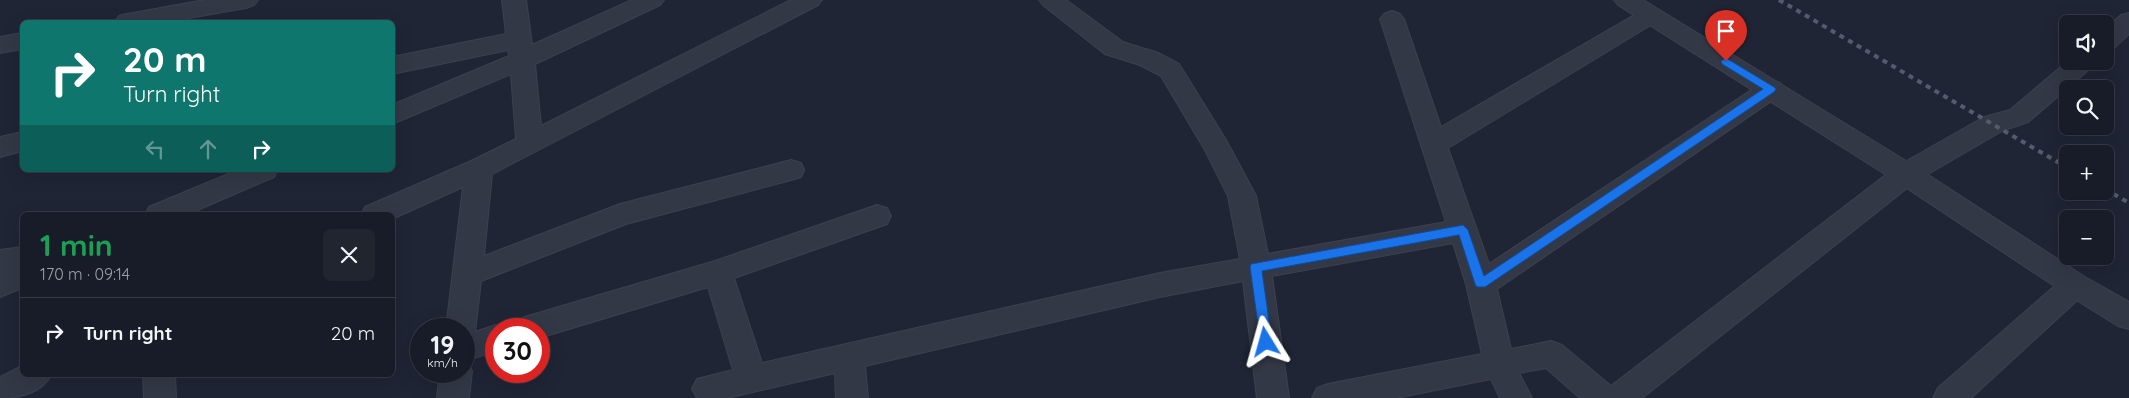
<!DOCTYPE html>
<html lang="en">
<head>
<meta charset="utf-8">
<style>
	body { margin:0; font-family:Quicksand,sans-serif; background:#202530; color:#f1f3f6; height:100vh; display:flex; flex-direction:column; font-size:19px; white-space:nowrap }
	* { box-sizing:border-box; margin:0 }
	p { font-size:16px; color:#9ea1a8 }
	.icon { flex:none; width:28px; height:28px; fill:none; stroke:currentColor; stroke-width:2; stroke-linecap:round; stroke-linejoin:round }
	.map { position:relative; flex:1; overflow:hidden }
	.drawer { position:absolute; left:20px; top:212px; width:375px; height:165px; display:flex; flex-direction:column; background:#171c28; border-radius:8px; box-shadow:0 5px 20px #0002,0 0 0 1px #363a45 }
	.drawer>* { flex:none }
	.guide { position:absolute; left:20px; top:20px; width:375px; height:152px; border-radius:8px; box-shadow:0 5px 20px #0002,0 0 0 1px #363a45; background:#0f766e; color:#fff; overflow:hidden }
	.buttons { position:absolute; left:2059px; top:15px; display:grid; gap:10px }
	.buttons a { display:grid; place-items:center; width:55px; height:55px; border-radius:8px; background:#171c28; box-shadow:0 5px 20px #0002,0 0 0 1px #363a45; font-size:25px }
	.speed { position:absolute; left:410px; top:318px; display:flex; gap:10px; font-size:25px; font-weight:700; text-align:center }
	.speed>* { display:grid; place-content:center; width:65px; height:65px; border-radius:50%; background:#171c28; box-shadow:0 5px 20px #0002,0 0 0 1px #363a45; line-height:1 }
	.speed small { font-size:12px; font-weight:400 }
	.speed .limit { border:8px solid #d22; background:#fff; color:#111 }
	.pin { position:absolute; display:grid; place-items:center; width:42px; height:42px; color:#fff; margin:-51px -21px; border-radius:50% 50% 50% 0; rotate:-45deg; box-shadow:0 0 5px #0007 }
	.pin .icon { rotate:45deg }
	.me { position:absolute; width:55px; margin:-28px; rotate:352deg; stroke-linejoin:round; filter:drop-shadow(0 0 4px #0008) }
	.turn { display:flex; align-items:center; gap:18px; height:105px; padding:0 20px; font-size:22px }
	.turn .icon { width:65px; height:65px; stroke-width:2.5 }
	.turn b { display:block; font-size:35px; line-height:42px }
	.lanes { display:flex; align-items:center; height:48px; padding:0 20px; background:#0003; justify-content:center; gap:25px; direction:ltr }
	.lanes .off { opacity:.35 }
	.round { display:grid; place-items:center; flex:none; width:52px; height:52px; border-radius:8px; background:#202530 }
	.head { display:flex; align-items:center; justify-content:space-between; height:85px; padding:0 20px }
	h1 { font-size:30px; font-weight:700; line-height:38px; color:#1e9e55 }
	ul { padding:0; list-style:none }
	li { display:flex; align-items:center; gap:15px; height:70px; padding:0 20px; border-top:1px solid #363a45 }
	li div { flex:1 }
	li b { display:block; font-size:19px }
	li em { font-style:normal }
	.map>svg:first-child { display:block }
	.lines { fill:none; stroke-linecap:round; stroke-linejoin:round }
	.minor-casing { stroke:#3c414f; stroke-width:2 }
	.tertiary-casing { stroke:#3c414f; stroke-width:2 }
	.minor { fill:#323846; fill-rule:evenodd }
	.tertiary { fill:#323846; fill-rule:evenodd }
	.rail { stroke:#545b6d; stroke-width:4; stroke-dasharray:5 5; stroke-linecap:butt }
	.route { fill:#1a73e8; stroke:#114b97 }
</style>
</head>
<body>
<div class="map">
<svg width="2129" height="398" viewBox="0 0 2129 398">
	<rect width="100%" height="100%" fill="#1f2535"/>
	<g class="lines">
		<g class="minor-casing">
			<path id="minor" d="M205 0H258L254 5 246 8 166 22H115L119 16 127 14Z
				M502 0H526L532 45 632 0H664L660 5 535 64 541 126 791 0H822L818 5 492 174 484 256 620 204 791 160 801 163 804 170 801 177 791 180 626 224 481 281 475 332 496 325 506 329H496V351L464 361 467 362 472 371 469 398H437L440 371H464V329H446L463 187 392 219V215H361L365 207 469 162 516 139 511 74 392 124V105L509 56 508 50 392 74V57L506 34Z
				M1039 0H1066L1123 42 1158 53 1179 64 1226 140 1256 196 1268 254 1446 222 1380 19 1384 14 1392 11 1400 14 1404 19 1441 127 1643 10 1651 7 1659 10 1663 15 1659 20 1448 148 1489 264 1762 83 1771 80 1780 83 1784 89 1780 95 1497 289 1511 349 1551 341 1562 345 1611 386 1896 167 1984 117 2010 110 2068 61H2095L2092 67 2028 122 2002 131 1916 181 1642 398H1580L1546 368 1519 373 1532 398H1500L1491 379 1396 398H1312L1317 388 1328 384 1482 354 1466 284 1453 243 1272 276 1289 398H1257L1243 281 1160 297 865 366 868 398H836L835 373 727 398H697L692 389 697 379 733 370 708 287 539 338V329H513L517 320 528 316 715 261 877 205 887 208 891 216 887 224 734 278 762 363 1160 273 1240 259 1228 196 1205 150 1161 76 1140 65 1105 54 1043 5Z
				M2129 13V34L2114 48 2105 50V29L2121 15Z
				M22 33V49L0 53V37Z
				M22 132V151L0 157V137Z
				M238 170H277L274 177 186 215H145L149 207Z
				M22 247V288L0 297V250Z
				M2075 273 2085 277 2090 285 2085 293 1971 398H1933L1938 388 2065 277Z
				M22 366V375H51C42 393 19 398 0 398V377Z
				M143 375H175L176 398H144Z"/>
		</g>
		<g class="tertiary-casing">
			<path id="tertiary" d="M1614 0H1643L1916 167 2085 277 2129 302V329L2118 326 2065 293 1896 181 1618 5Z"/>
		</g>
		<use href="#minor" class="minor"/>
		<use href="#tertiary" class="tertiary"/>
		<path class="rail" d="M1779 0 2068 168
			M2105 189 2129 203"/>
	</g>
	<path class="route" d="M1726 58 1774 87 1776 89 1774 92 1485 287H1477L1475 284 1459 235 1262 271 1272 342 1270 346 1266 347 1261 346 1250 267 1251 264 1463 225 1468 230 1484 276 1763 89 1722 64 1721 61Z"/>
</svg>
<div class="buttons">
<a><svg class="icon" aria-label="sound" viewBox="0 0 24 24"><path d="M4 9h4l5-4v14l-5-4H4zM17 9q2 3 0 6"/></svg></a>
<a><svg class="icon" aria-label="search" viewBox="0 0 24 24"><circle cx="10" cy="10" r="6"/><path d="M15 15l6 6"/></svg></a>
<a>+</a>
<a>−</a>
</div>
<div class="speed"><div>19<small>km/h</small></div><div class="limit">30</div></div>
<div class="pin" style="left:1726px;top:61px;background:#d93025"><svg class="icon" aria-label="arrive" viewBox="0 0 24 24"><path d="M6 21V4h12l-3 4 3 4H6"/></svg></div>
<svg class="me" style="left:1266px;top:342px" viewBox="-20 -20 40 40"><path d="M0-17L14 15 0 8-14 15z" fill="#1a73e8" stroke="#fff" stroke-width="4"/></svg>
<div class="guide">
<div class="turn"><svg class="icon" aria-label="right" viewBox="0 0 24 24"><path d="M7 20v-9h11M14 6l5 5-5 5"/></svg><div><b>20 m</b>Turn right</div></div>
<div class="lanes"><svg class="icon off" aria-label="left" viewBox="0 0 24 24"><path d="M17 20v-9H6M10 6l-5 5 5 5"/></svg><svg class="icon off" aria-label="ahead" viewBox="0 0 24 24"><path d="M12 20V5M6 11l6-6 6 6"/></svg><svg class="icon" aria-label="right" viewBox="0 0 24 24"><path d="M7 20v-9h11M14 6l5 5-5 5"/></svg></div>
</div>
<section class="drawer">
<div class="head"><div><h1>1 min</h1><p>170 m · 09:14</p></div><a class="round"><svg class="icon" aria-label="close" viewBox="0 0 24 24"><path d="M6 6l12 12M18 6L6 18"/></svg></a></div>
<ul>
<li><svg class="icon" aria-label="right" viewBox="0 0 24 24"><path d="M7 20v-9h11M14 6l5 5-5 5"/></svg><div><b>Turn right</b></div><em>20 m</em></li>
</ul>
</section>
</div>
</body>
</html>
